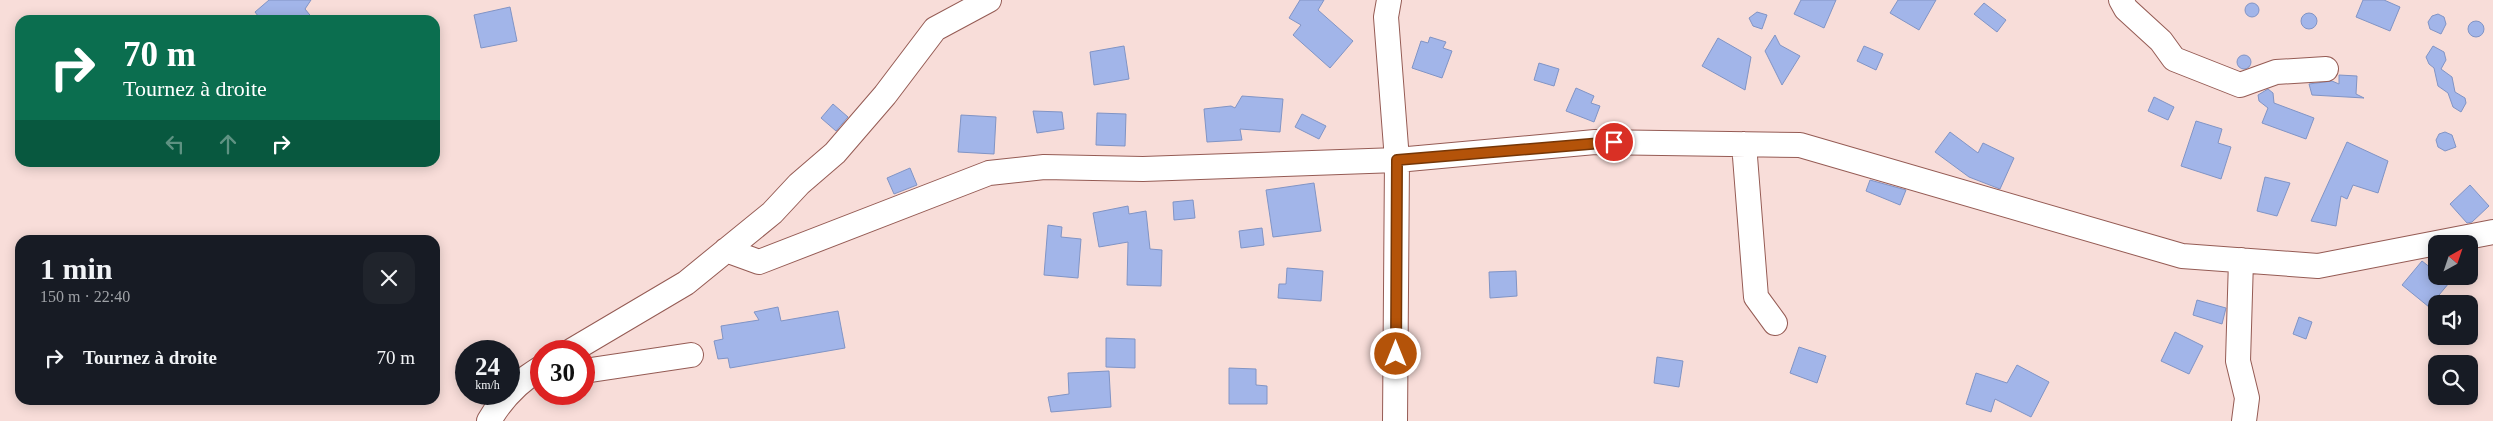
<!DOCTYPE html>
<html lang="fr">
<head>
<meta charset="utf-8">
<style>
	body { margin:0; font-family:Georgia,serif; background:#20242c; color:#f1f3f6; height:100vh; display:flex; flex-direction:column; font-size:19px; white-space:nowrap }
	* { box-sizing:border-box; margin:0 }
	p { font-size:16px; color:#9ea1a6 }
	.icon { flex:none; width:28px; height:28px; fill:none; stroke:currentColor; stroke-width:2; stroke-linecap:round; stroke-linejoin:round }
	.map { position:relative; flex:1; overflow:hidden }
	.panel { position:absolute; left:15px; top:235px; width:425px; height:170px; display:flex; flex-direction:column; background:#171b24; border-radius:15px; box-shadow:0 2px 12px #0003 }
	.panel>* { flex:none }
	.banner { position:absolute; left:15px; top:15px; width:425px; height:152px; border-radius:15px; box-shadow:0 2px 12px #0003; background:#0b6e4f; color:#fff; overflow:hidden }
	.needle { width:32px; rotate:40deg }
	.fabs { position:absolute; left:2428px; top:235px; display:grid; gap:10px }
	.fabs a { display:grid; place-items:center; width:50px; height:50px; border-radius:10px; background:#171b24; box-shadow:0 2px 12px #0003; font-size:25px }
	.speed { position:absolute; left:455px; top:340px; display:flex; gap:10px; font-size:25px; font-weight:700; text-align:center }
	.speed>* { display:grid; place-content:center; width:65px; height:65px; border-radius:50%; background:#171b24; box-shadow:0 2px 12px #0003; line-height:1 }
	.speed small { font-size:12px; font-weight:400 }
	.speed .limit { border:8px solid #d22; background:#fff; color:#111 }
	.pin { position:absolute; display:grid; place-items:center; width:42px; height:42px; color:#fff; margin:-21px; border:2px solid #fff; border-radius:50%; box-shadow:0 1px 5px #0007 }
	.me { position:absolute; width:55px; margin:-28px; rotate:0deg; stroke-linejoin:round; filter:drop-shadow(0 0 4px #0008) }
	.turn { display:flex; align-items:center; gap:18px; height:105px; padding:0 25px; font-size:22px }
	.turn .icon { width:65px; height:65px; stroke-width:2.5 }
	.turn b { display:block; font-size:35px; line-height:42px }
	.lanes { display:flex; align-items:center; height:48px; padding:0 25px; background:#0003; justify-content:center; gap:25px; direction:ltr }
	.lanes .off { opacity:.35 }
	.round { display:grid; place-items:center; flex:none; width:52px; height:52px; border-radius:15px; background:#20242c }
	.summary { display:flex; align-items:center; justify-content:space-between; height:85px; padding:0 25px }
	h1 { font-size:30px; font-weight:600; line-height:38px }
	ul { padding:0; list-style:none }
	li { display:flex; align-items:center; gap:15px; height:75px; padding:0 25px }
	li div { flex:1 }
	li b { display:block; font-size:19px }
	li em { font-style:normal }
	.map>svg:first-child { display:block }
	.building { fill:#a2b5e9; stroke:#8194c5 }
	.lines { fill:none; stroke-linecap:round; stroke-linejoin:round }
	.minor-casing { stroke:#955b54; stroke-width:26 }
	.minor { stroke:#fff; stroke-width:24 }
	.route-casing { stroke:#753606; stroke-width:12 }
	.route { stroke:#b45309; stroke-width:9 }
</style>
</head>
<body>
<div class="map">
<svg width="2493" height="421" viewBox="0 0 2493 421">
	<rect width="100%" height="100%" fill="#f8ddd9"/>
	<path class="building" d="M269 0H311L305 9 314 20H261L255 12Z
		M1300 0H1324L1318 10 1353 41 1330 68 1293 35 1301 25 1289 18Z
		M1801 0H1836L1824 28 1794 14Z
		M1898 0H1936L1919 30 1890 13Z
		M2363 0H2384L2400 7 2390 31 2356 17Z
		M2245 10a7 7 0 1 1 14 0a7 7 0 1 1-14 0Z
		M1984 3 2006 20 1997 32 1974 14Z
		M510 7 517 41 481 48 474 15Z
		M1757 12 1767 15 1762 29 1753 26 1749 18Z
		M2301 21a8 8 0 1 1 16 0a8 8 0 1 1-16 0Z
		M2438 14 2444 17 2446 24 2441 34 2430 29 2428 22 2432 16Z
		M2468 29a8 8 0 1 1 16 0a8 8 0 1 1-16 0Z
		M1775 35 1780 45 1800 56 1782 85 1765 51Z
		M1430 37 1446 42 1443 48 1452 51 1442 78 1412 68 1421 41 1428 43Z
		M1718 38 1751 57 1745 90 1702 66Z
		M1124 46 1129 79 1094 85 1090 52Z
		M1864 46 1883 54 1876 70 1857 61Z
		M2433 46 2444 52 2446 60 2441 69 2452 77 2455 92 2465 98 2466 103 2461 112 2453 107 2448 93 2438 86 2434 68 2429 64 2426 57Z
		M2237 62a7 7 0 1 1 14 0a7 7 0 1 1-14 0Z
		M1539 63 1559 69 1554 86 1534 80Z
		M2339 75 2357 76 2356 94 2364 98 2312 95 2309 84 2332 81 2339 84Z
		M1576 88 1594 96 1591 103 1600 106 1594 122 1566 111Z
		M2268 89 2273 93 2274 103 2314 118 2306 139 2262 123 2268 108 2259 101 2258 95Z
		M1242 96 1283 99 1280 132 1240 129 1242 140 1207 142 1204 109 1231 106 1235 108Z
		M2154 97 2174 107 2168 120 2148 111Z
		M833 104 848 117 836 131 821 118Z
		M1033 111 1062 112 1064 129 1037 133Z
		M1097 113 1126 114 1125 146 1096 145Z
		M1302 114 1326 126 1319 139 1295 127Z
		M961 115 996 117 994 154 958 152Z
		M2196 121 2222 129 2218 143 2231 147 2221 179 2181 166Z
		M1950 132 1978 153 1983 143 2014 158 2000 189 1969 177 1935 152Z
		M2445 132 2452 135 2456 147 2445 151 2438 147 2436 140 2439 134Z
		M2347 142 2388 161 2378 193 2353 185 2347 199 2341 196 2336 226 2311 221Z
		M910 168 917 185 894 194 887 178Z
		M2265 177 2290 183 2277 216 2257 211Z
		M1870 180 1906 190 1900 205 1866 191Z
		M1314 183 1321 231 1273 237 1266 190Z
		M2470 185 2489 206 2472 222 2467 223 2450 204Z
		M1193 200 1195 218 1174 220 1173 202Z
		M1128 206 1129 214 1146 211 1150 249 1162 250 1161 286 1127 285 1128 242 1099 247 1093 213Z
		M1048 225 1062 227 1061 237 1081 239 1078 278 1044 275Z
		M1262 228 1264 245 1241 248 1239 231Z
		M2422 261 2436 272V276H2441L2449 283 2429 307 2402 285Z
		M1287 268 1323 271 1321 301 1278 298 1279 284H1286Z
		M1516 271 1517 296 1490 298 1489 272Z
		M2197 300 2226 308 2222 324 2193 315Z
		M778 307 781 321 838 311 845 348 730 368 728 358 718 359 714 341 723 339 721 326 759 320 754 312Z
		M2299 317 2312 322 2306 339 2293 334Z
		M2175 332 2203 346 2189 374 2161 361Z
		M1106 338 1135 339V368L1106 367Z
		M1799 347 1826 356 1817 383 1790 373Z
		M1657 357 1683 361 1679 387 1654 383Z
		M2017 365 2049 382 2031 417 1995 399 1991 412 1966 404 1976 373 2007 383Z
		M1229 368 1256 369V385L1267 386V404H1229Z
		M1109 371 1111 407 1051 412 1048 397 1069 394 1068 373Z"/>
	<g class="lines">
		<g class="minor-casing">
			<path id="minor" d="M1389 0 1386 17 1397 160 1395 421
				M2121 0 2126 9 2161 41 2174 59 2240 85 2276 72 2326 69
				M1744 144 1756 297 1775 323
				M726 250 759 262 989 173 1044 167 1143 169 1397 160 1595 142 1800 145 2182 256 2318 266 2493 232
				M2241 260 2238 361 2247 398 2244 421
				M571 351 686 283 772 213 799 184 835 153 885 95 935 29 989 0
				M584 371 691 355
				M489 421C502 398 519 381 541 368"/>
		</g>
		<use href="#minor" class="minor"/>
	</g>
	<g class="lines">
		<g class="route-casing">
			<path id="route" d="M1396 354 1397 160 1614 142"/>
		</g>
		<use href="#route" class="route"/>
	</g>
</svg>
<div class="fabs">
<a><svg class="needle" viewBox="-14 -14 28 28"><path d="M0-13l5 13h-10z" fill="#e53935"/><path d="M0 13l5-13h-10z" fill="#9ea1a6"/></svg></a>
<a><svg class="icon" aria-label="sound" viewBox="0 0 24 24"><path d="M4 9h4l5-4v14l-5-4H4zM17 9q2 3 0 6"/></svg></a>
<a><svg class="icon" aria-label="search" viewBox="0 0 24 24"><circle cx="10" cy="10" r="6"/><path d="M15 15l6 6"/></svg></a>
</div>
<div class="speed"><div>24<small>km/h</small></div><div class="limit">30</div></div>
<div class="pin" style="left:1614px;top:142px;background:#d93025"><svg class="icon" aria-label="arrive" viewBox="0 0 24 24"><path d="M6 21V4h12l-3 4 3 4H6"/></svg></div>
<svg class="me" style="left:1396px;top:354px" viewBox="-20 -20 40 40"><circle r="17" fill="#b45309" stroke="#fff" stroke-width="3"/><path d="M0-11L8 9 0 5-8 9z" fill="#fff"/></svg>
<div class="banner">
<div class="turn"><svg class="icon" aria-label="right" viewBox="0 0 24 24"><path d="M7 20v-9h11M14 6l5 5-5 5"/></svg><div><b>70 m</b>Tournez à droite</div></div>
<div class="lanes"><svg class="icon off" aria-label="left" viewBox="0 0 24 24"><path d="M17 20v-9H6M10 6l-5 5 5 5"/></svg><svg class="icon off" aria-label="ahead" viewBox="0 0 24 24"><path d="M12 20V5M6 11l6-6 6 6"/></svg><svg class="icon" aria-label="right" viewBox="0 0 24 24"><path d="M7 20v-9h11M14 6l5 5-5 5"/></svg></div>
</div>
<section class="panel">
<div class="summary"><div><h1>1 min</h1><p>150 m · 22:40</p></div><a class="round"><svg class="icon" aria-label="close" viewBox="0 0 24 24"><path d="M6 6l12 12M18 6L6 18"/></svg></a></div>
<ul>
<li><svg class="icon" aria-label="right" viewBox="0 0 24 24"><path d="M7 20v-9h11M14 6l5 5-5 5"/></svg><div><b>Tournez à droite</b></div><em>70 m</em></li>
</ul>
</section>
</div>
</body>
</html>
